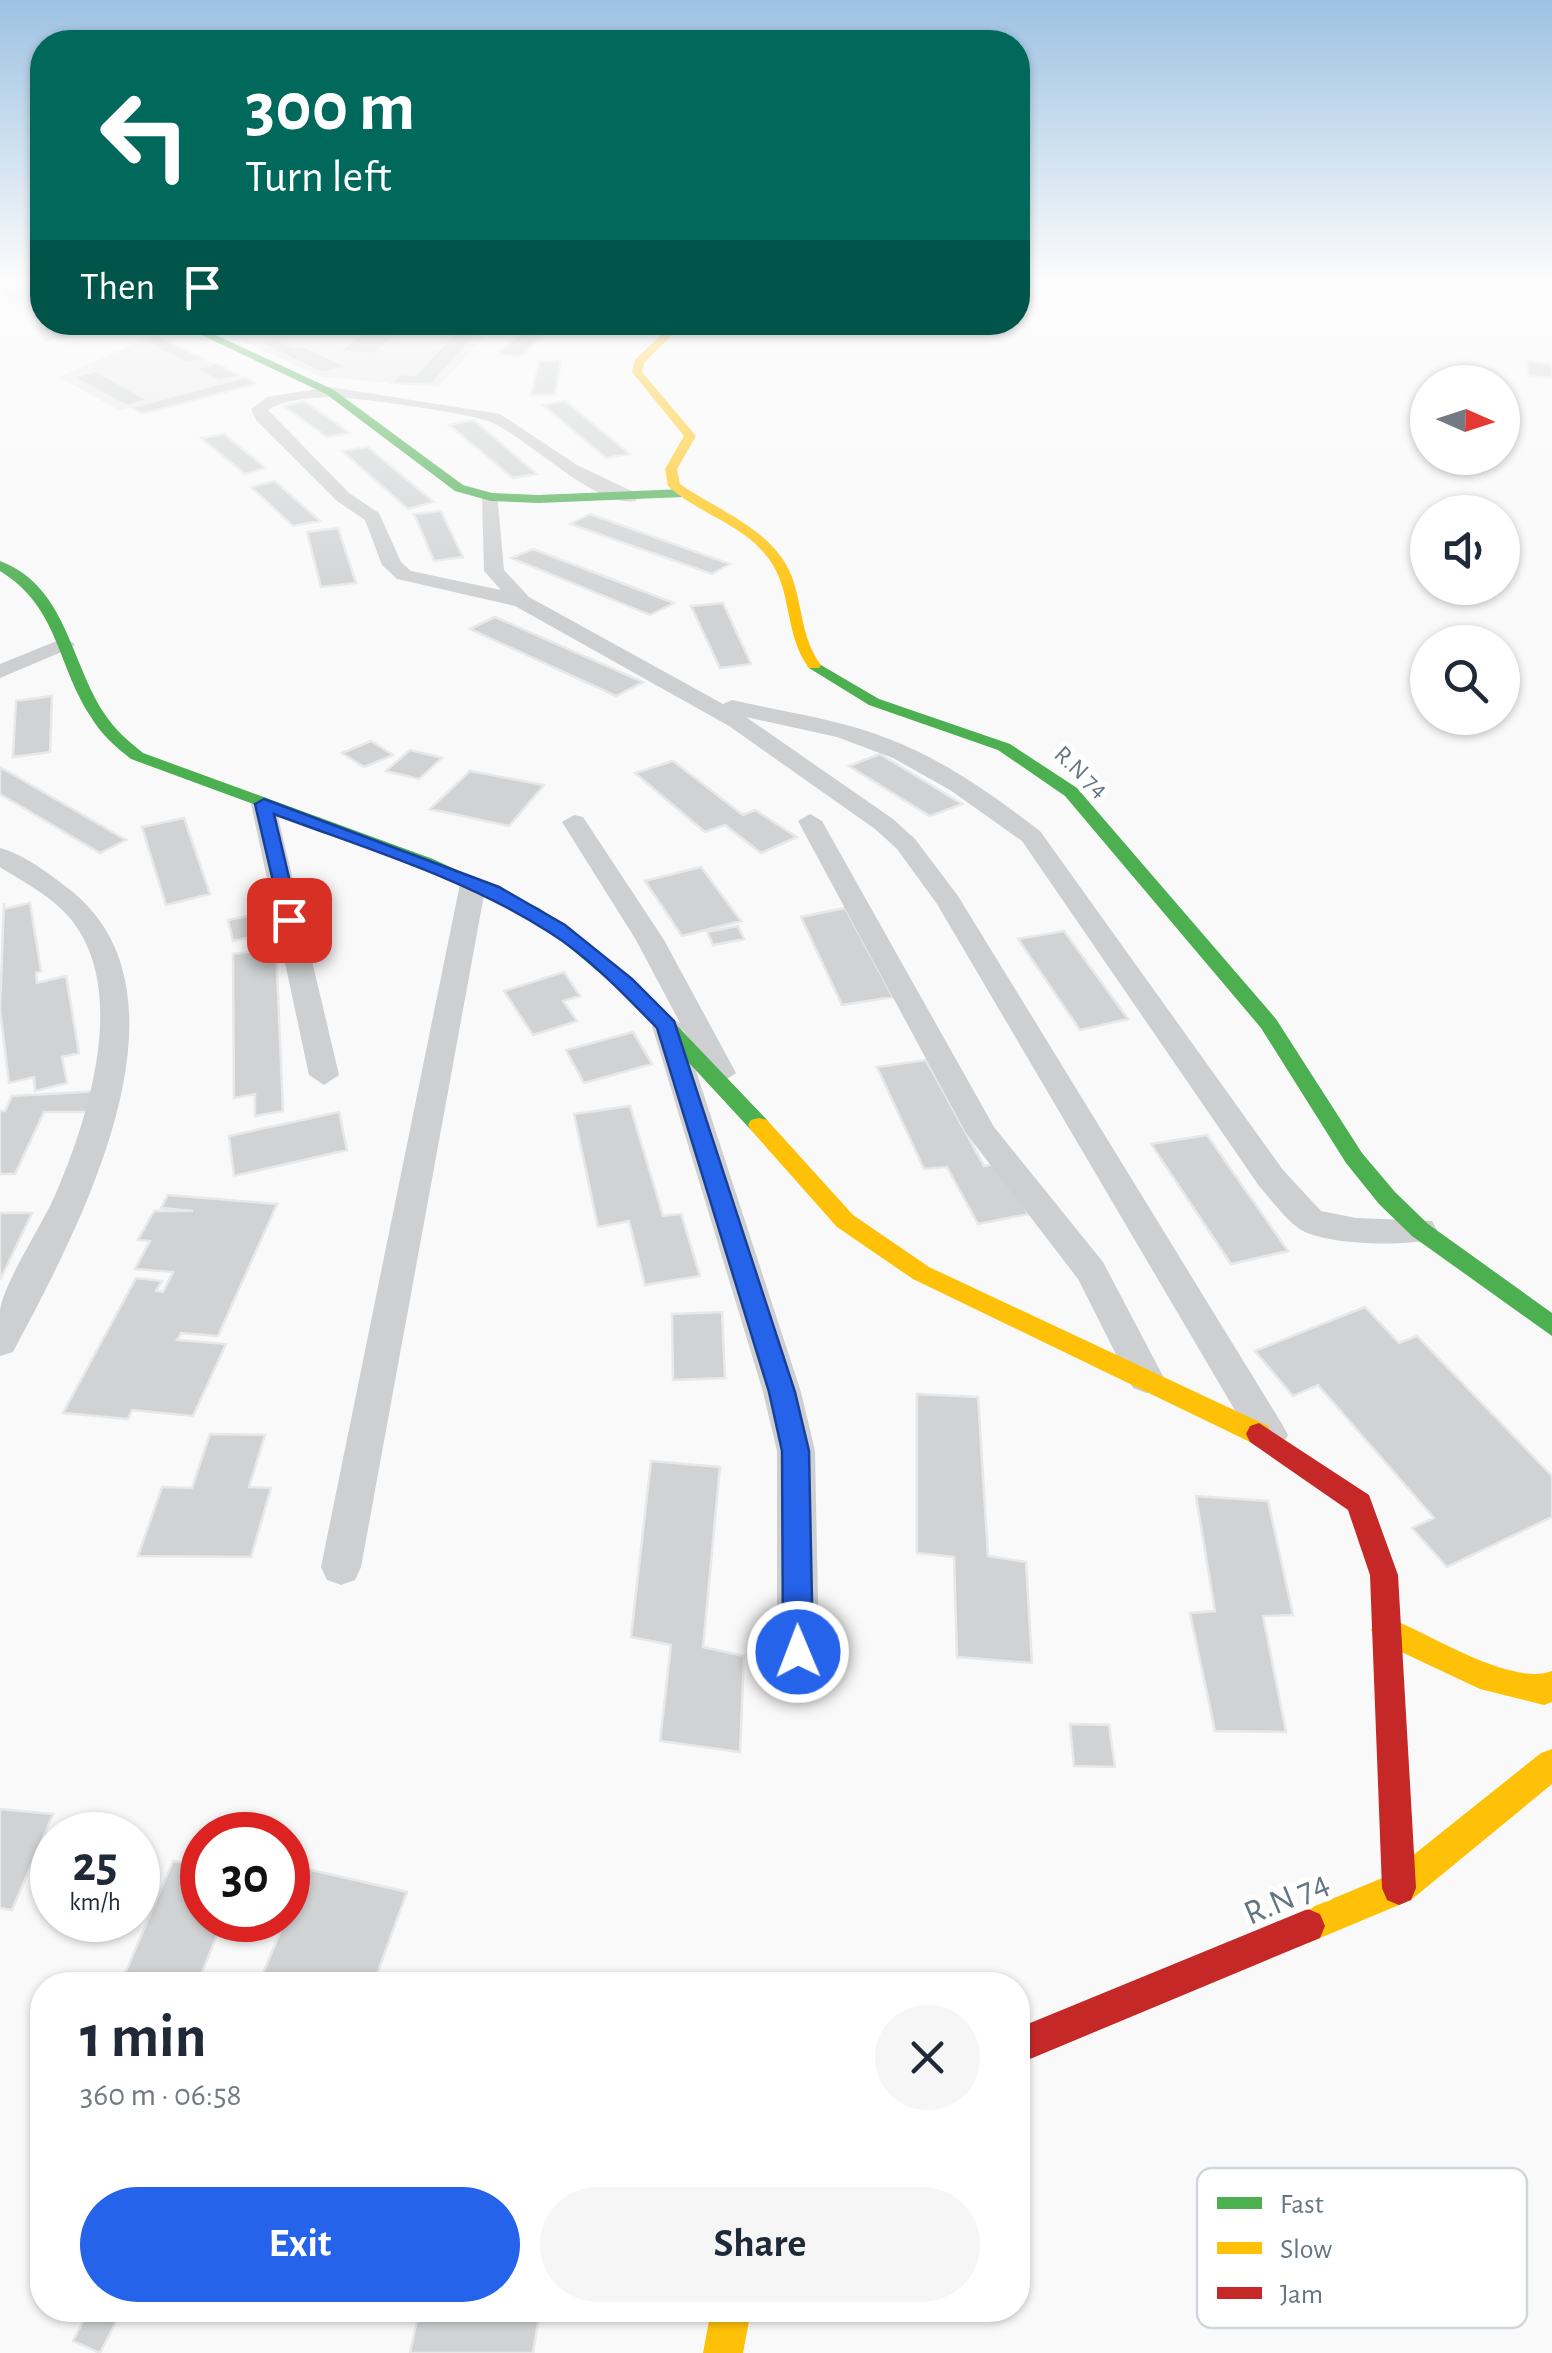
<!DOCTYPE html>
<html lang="en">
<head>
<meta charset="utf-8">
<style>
	body { margin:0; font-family:"Alegreya Sans",sans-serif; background:#f6f6f7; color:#1f2937; height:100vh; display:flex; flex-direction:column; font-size:38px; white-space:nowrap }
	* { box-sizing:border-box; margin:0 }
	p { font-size:32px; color:#747a83 }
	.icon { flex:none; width:55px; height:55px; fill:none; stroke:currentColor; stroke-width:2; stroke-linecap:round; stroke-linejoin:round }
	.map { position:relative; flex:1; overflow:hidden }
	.panel { position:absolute; left:30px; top:1972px; width:1000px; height:350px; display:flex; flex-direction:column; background:#fff; border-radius:40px; box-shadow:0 2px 8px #0004 }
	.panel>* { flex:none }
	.guide { position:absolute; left:30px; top:30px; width:1000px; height:305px; border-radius:40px; box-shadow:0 2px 8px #0004; background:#00695c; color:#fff; overflow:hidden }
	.needle { width:65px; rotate:93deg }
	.tools { position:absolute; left:1410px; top:365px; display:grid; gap:20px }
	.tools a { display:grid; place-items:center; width:110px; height:110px; border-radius:50%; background:#fff; box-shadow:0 2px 8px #0004; font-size:50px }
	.speed { position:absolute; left:30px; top:1812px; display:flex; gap:20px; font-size:50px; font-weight:700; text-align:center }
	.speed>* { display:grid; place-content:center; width:130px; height:130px; border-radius:50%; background:#fff; box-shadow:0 2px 8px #0004; line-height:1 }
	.speed small { font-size:25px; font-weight:400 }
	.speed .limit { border:15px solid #d22; background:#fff; color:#111 }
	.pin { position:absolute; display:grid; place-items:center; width:85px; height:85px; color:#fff; margin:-42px; border-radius:20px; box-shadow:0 5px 15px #0006 }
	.me { position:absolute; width:110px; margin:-55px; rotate:359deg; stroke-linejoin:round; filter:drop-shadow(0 0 8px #0008) }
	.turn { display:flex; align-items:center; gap:35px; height:210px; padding:0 50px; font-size:45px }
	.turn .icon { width:130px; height:130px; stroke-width:2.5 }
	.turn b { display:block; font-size:70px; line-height:85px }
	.then { display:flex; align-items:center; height:95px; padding:0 50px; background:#0003; gap:20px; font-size:38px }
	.round { display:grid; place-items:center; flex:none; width:105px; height:105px; border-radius:52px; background:#f6f6f7 }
	.head { display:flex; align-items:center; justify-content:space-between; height:170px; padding:0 50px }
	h1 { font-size:60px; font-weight:700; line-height:75px }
	.button { display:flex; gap:20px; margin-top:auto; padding:20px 50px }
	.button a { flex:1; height:115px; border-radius:60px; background:#2563eb; color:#fff; font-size:40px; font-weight:700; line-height:115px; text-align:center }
	.button a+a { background:#f6f6f7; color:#1f2937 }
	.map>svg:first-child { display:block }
	.built { fill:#e8e9e9 }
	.building { fill:#d0d2d3; stroke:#e8e8e8; stroke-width:2.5 }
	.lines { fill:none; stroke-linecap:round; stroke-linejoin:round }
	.street { fill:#cecfd0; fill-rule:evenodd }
	.fast { fill:#4caf50; fill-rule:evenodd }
	.slow { fill:#ffc107; fill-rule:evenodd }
	.jam { fill:#c62828; fill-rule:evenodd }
	.route { fill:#2563eb; stroke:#184099; stroke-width:2.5 }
	.labels { text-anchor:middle; stroke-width:10; stroke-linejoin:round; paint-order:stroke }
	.far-street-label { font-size:25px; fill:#657683; stroke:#fff }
	.near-street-label { font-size:35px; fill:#657683; stroke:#fff }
	.key { fill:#fff; stroke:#d1d6da; stroke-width:2.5 }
	.key-label { font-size:28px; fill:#657683 }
</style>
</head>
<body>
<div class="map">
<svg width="1552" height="2353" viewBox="0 0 1552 2353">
	<rect width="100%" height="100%" fill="#f9f9f9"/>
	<path class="built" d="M228 322 497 323 438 387 322 377 215 329Z
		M156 335 204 359 256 384 142 414 132 407 120 411 59 377Z"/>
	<path class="building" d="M30 286 38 299 9 303 2 290Z
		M55 322 68 338 45 342 33 325Z
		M256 322H334L253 331 248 323Z
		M466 322H487L431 385 391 383 400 374 415 375Z
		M506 322H558L522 356 497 355 528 327Z
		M363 332 398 334 374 354 339 352Z
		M156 335 204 359 187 363 147 343 122 351Z
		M275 339 294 347 301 345 349 367 322 373 259 343Z
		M539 361H561L555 395H531Z
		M1527 361 1552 364V378L1529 376Z
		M216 363 240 376 219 381 195 369Z
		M96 371 148 400 127 406 73 377Z
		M245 377 256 384 142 414 132 407Z
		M304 401 350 433 327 437 283 406Z
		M565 401 630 454 606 458 543 405Z
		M474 420 537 474 513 478 449 425Z
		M224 434 266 468 245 474 201 438Z
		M368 447 434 502 408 509 342 451Z
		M275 481 320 521 293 526 251 487Z
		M441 511 463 557 434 561 414 514Z
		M590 514 730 564 712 574 570 524Z
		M338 528 356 583 321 587 307 532Z
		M533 549 674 603 650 615 511 558Z
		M723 603 751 664 720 668 691 606Z
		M495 617 643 682 616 696 470 629Z
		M52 696 50 752 13 757 16 701Z
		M371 741 393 755 364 767 342 753Z
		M410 750 442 758 419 779 386 771Z
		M880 754 962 804 930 816 849 766Z
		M673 761 743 815 755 810 797 837 761 853 725 825 705 832 635 773Z
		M0 767 126 840 100 853 0 794Z
		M470 771 544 785 509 826 430 809Z
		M184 818 210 894 166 905 142 827Z
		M701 867 741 921 682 936 645 881Z
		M4 903V909L30 903 41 971 36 973 37 983 66 976 79 1053 62 1057 67 1083 35 1091 34 1077 9 1083 0 1009Z
		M845 908 893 997 842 1005 801 917Z
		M266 912 272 933 233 941 228 920Z
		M738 926 744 939 713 945 707 932Z
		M1064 931 1128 1019 1080 1030 1018 939Z
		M276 948 283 1111 255 1116V1094L234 1098 233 954Z
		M564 972 580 996 563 1001 577 1021 533 1035 504 991Z
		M633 1032 652 1064 584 1083 566 1050Z
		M926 1060 984 1166 1000 1163 1028 1214 978 1224 947 1167 924 1169 877 1067Z
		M100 1091 91 1112H44L15 1174H0V1111H5L12 1096Z
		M630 1106 663 1216 681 1214 700 1276 645 1285 629 1221 598 1227 574 1114Z
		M339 1112 347 1150 234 1176 229 1136Z
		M1207 1135 1288 1251 1231 1264 1151 1144Z
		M168 1195 277 1204 218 1336 181 1333 177 1340 226 1344 193 1416 132 1410 128 1419 63 1413 136 1278 162 1281 156 1291 163 1292 173 1272 135 1269 150 1241 138 1240 154 1211H193L161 1208Z
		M0 1213H32L0 1280Z
		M1365 1307 1399 1343 1417 1336 1552 1476V1517L1447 1567 1412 1528 1434 1518 1318 1385 1293 1396 1255 1351Z
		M722 1312 725 1378 673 1380 672 1314Z
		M917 1394 978 1397 988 1556 1026 1562 1032 1663 957 1657 954 1557 917 1553Z
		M210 1434 265 1435 249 1487 271 1488 251 1557 138 1556 162 1487 192 1488Z
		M651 1461 720 1467 703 1647 744 1656 740 1752 660 1741 671 1645 631 1637Z
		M1196 1496 1268 1501 1293 1615 1263 1616 1286 1732 1215 1731 1190 1613 1215 1611Z
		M1070 1724 1109 1725 1115 1767 1074 1766Z
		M0 1809 53 1814 12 1910 0 1908Z
		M173 1861 202 1865V1920H223L197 1985 121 1983Z
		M307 1869 407 1892 373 1985H258Z
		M89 2310H122L100 2353 73 2341Z
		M419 2310H540L533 2353H410Z"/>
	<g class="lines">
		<path class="street" d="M330 387 500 414 577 465 636 493V501C594 508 526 435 488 421 467 413 350 396 327 397 308 398 283 400 268 410L349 493 379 513 401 562 411 571 501 590 484 571 482 497 497 493 504 570 529 597 723 704 732 700C784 712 839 719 889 739 944 760 993 795 1040 831L1283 1170 1321 1211 1356 1218 1432 1221 1437 1230 1432 1239C1404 1247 1321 1245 1298 1228 1283 1217 1271 1199 1259 1186L1022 841 950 790 893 758 837 737 746 717 893 819 915 839 958 896 1282 1424 1288 1435 1282 1446 1269 1451 1256 1446 937 904 897 849 875 829 729 726 515 606 397 579 382 565 365 520 337 501 256 420 251 409 267 397Z
			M64 638 75 644 71 648 0 678V664Z
			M263 797 275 804 339 1075 324 1085 309 1075 251 804Z
			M810 814 822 821 994 1127 1103 1262 1164 1378 1159 1388 1146 1393 1133 1388 1078 1279 966 1133 798 821Z
			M574 815 583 817 664 940 736 1073 721 1083 710 1080 682 1028 801 1392 815 1451 819 1652 813 1666 798 1672 783 1666 777 1652V1451L763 1392 652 1026 667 1017 680 1023 636 940 562 822Z
			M0 848C23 854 47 872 65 886 209 991 75 1235 13 1352L0 1356C0 1341 0 1325 0 1310 4 1282 43 1224 56 1193 88 1119 128 994 73 922 55 898 25 883 0 867Z
			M473 876 486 884 361 1567 355 1580 341 1585 327 1580 321 1567 460 884Z"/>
		<path class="fast" d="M174 322H188L334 390 463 485 492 493 539 495 683 489 689 493 683 497 539 503 491 501 455 491 326 394Z
			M0 561C66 586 70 661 104 713 115 730 128 741 143 753L433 859 539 908 575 933 644 991 767 1120 770 1125 767 1130H751L630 999 562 941 525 916 421 866 131 759C114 746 100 733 89 714 56 661 58 607 0 571Z
			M814 661 879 699 1010 744 1077 788 1276 1019 1362 1153 1395 1192 1428 1224 1552 1313V1336L1412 1236 1379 1204 1346 1163 1261 1028 1065 796 998 750 869 705 809 668 807 665Z"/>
		<path class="slow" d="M674 322H685L644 363 642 372 696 436 677 469 680 484C719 511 774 530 792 577 803 608 801 638 821 665L819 668H809C784 635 793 592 769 559 744 524 698 514 668 486L665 469 684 436 632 372 635 360Z
			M759 1118 767 1120 853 1215 929 1267 1268 1426 1272 1434 1268 1442 1259 1445 1250 1442 913 1279 837 1227 751 1130 748 1125 751 1120Z
			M1386 1617C1428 1632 1510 1687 1552 1671V1702L1544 1705 1480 1689 1376 1640 1371 1630 1376 1620Z
			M1552 1749V1784L1411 1900 1308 1943 1296 1938 1291 1926 1296 1914 1387 1876 1541 1753Z
			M711 2310H751L743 2353H703Z"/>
		<path class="jam" d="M1259 1423 1369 1495 1398 1575 1416 1888 1411 1900 1399 1905 1387 1900 1382 1888 1370 1575 1348 1510 1250 1442 1246 1434 1250 1426Z
			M1308 1909 1320 1914 1325 1926 1320 1938 1018 2064V2028Z"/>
	</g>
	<linearGradient id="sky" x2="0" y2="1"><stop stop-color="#9dc2e2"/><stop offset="0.46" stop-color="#fcfcfc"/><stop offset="1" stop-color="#fcfcfc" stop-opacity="0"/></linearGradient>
	<rect width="1552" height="612" fill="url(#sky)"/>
	<path class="route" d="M264 799 499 887 565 925 632 979 674 1021 795 1392 809 1451 813 1652 809 1661 798 1665 787 1661 783 1652 782 1451 769 1392 657 1028C624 994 589 957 549 932 465 878 367 849 274 814L299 920 283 924 255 804Z"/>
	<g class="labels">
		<g class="far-street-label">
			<text transform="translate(1082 771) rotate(43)" y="9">R.N 74</text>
		</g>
		<g class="near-street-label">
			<text transform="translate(1286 1897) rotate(-23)" y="12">R.N 74</text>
		</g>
	</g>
	<rect x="1197" y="2168" width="330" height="160" rx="15" class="key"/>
	<rect x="1217" y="2197" width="45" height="12" fill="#4caf50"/>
	<rect x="1217" y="2242" width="45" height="12" fill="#ffc107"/>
	<rect x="1217" y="2287" width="45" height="12" fill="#c62828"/>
	<g class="key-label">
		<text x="1280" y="2213">Fast</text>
		<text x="1280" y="2258">Slow</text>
		<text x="1280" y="2303">Jam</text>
	</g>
</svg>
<div class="tools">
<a><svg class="needle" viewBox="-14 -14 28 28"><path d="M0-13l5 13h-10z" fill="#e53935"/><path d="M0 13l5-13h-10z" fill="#747a83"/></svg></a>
<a><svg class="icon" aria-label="sound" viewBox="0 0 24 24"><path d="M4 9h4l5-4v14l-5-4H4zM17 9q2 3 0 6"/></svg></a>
<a><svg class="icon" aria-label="search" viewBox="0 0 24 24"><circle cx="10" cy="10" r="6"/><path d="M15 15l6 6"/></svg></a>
</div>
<div class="speed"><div>25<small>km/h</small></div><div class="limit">30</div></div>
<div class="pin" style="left:289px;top:920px;background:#d93025"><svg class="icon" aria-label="arrive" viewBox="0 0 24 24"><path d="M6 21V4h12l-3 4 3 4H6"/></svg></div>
<svg class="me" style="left:798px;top:1652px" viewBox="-20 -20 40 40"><circle r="17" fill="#2563eb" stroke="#fff" stroke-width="3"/><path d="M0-11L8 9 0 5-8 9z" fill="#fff"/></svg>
<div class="guide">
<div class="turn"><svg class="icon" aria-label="left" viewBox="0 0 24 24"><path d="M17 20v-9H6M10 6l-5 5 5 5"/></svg><div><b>300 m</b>Turn left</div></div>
<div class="then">Then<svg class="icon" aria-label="arrive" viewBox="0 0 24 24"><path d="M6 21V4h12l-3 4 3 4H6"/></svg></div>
</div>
<section class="panel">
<div class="head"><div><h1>1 min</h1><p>360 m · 06:58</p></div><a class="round"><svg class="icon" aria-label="close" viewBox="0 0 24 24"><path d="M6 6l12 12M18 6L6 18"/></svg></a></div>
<div class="button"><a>Exit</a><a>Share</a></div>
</section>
</div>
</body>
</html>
